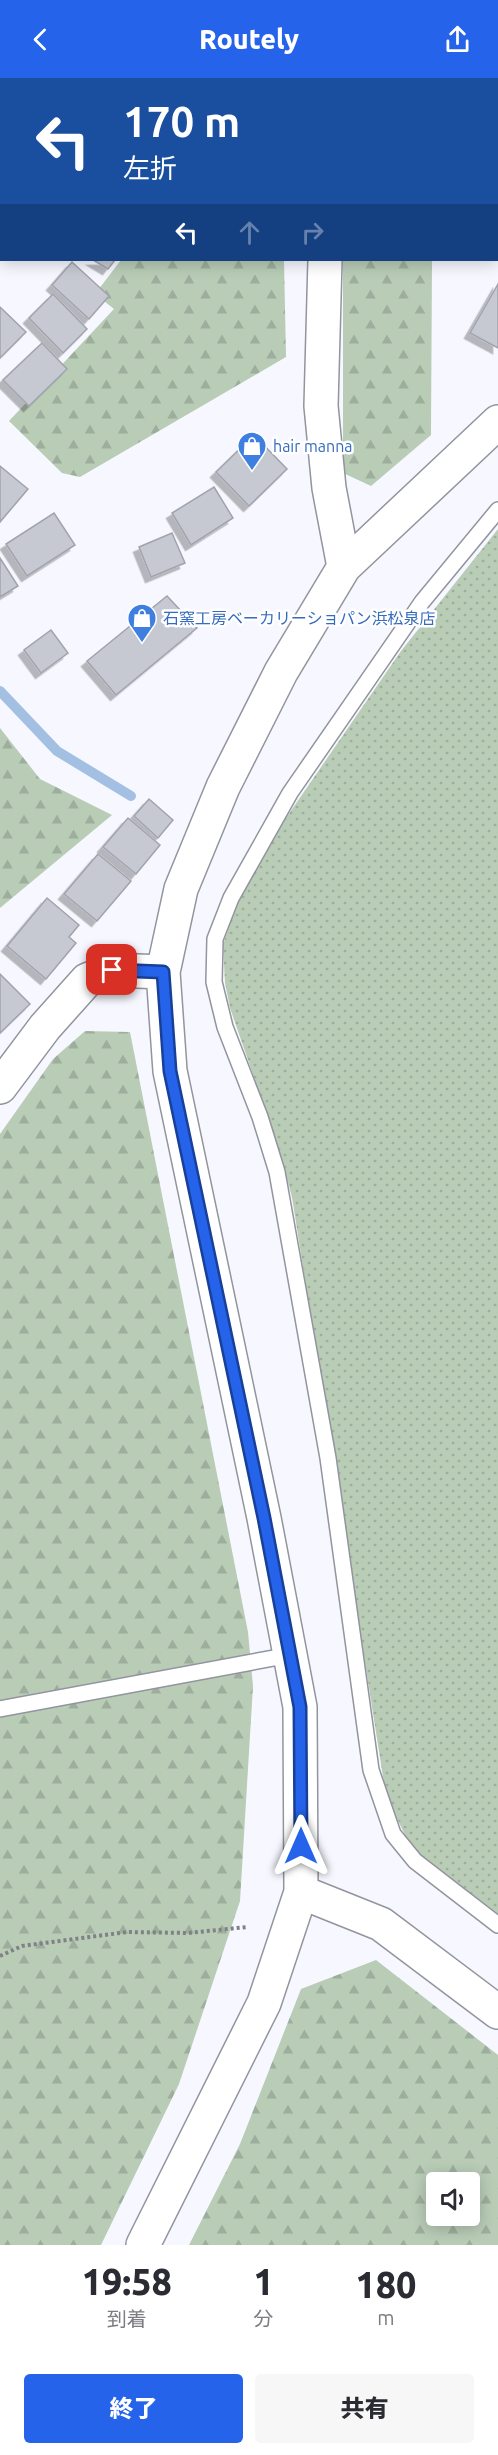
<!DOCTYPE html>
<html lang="ja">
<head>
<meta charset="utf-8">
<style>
	body { margin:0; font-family:Ubuntu,"Noto Sans JP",sans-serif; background:#f7f7f7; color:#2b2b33; height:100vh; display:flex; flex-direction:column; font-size:22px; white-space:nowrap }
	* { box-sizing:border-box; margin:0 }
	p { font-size:20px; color:#7c7c81 }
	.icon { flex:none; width:33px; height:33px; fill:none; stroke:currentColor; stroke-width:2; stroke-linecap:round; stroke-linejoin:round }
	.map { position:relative; height:2167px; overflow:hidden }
	.drawer { display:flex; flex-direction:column; background:#fff; flex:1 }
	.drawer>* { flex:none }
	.hud { position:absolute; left:0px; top:0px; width:498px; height:183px; box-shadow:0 3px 15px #0003; background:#1a4fa0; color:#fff; overflow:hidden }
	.fabs { position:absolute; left:426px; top:2094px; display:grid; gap:12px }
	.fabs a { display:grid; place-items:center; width:54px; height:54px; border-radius:6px; background:#fff; box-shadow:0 3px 15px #0003; font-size:30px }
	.pin { position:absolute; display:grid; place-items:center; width:51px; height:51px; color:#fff; margin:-26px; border-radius:12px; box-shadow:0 3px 9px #0006 }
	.me { position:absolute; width:66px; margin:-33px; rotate:0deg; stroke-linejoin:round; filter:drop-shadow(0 0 4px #0008) }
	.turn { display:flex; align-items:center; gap:21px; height:126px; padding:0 24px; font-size:27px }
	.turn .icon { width:78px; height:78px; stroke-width:2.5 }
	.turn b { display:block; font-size:42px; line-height:51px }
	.lanes { display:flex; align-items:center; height:57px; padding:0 24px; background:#0003; justify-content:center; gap:30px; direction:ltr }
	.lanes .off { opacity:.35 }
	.eta { display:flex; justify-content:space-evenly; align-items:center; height:102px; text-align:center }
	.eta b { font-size:36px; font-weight:800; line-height:42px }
	.action { display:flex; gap:12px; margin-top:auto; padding:12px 24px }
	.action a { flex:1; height:69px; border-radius:6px; background:#2563eb; color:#fff; font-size:24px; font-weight:800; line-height:69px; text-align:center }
	.action a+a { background:#f7f7f7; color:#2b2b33 }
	header { display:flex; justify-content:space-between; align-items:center; height:78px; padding:0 24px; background:#2563eb; color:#fff; font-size:27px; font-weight:800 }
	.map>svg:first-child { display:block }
	.grass { fill:url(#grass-dots) }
	.forest { fill:url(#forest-firs); fill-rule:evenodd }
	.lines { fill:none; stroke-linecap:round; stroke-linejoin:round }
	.stream { stroke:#a3bfe2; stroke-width:10 }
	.building { fill:#c6c8d2; stroke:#a1a3ad; stroke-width:1.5; filter:url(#shadow) }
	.lane-casing { stroke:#92949e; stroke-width:18 }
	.street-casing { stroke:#92949e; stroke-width:33 }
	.secondary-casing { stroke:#92949e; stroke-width:36 }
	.path { stroke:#808186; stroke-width:4; stroke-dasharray:3 3; stroke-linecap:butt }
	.lane { stroke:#fff; stroke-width:15 }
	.street { stroke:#fff; stroke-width:30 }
	.secondary { stroke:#fff; stroke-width:33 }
	.route-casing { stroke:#184099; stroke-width:15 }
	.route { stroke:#2563eb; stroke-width:10 }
	.labels { text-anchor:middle; stroke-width:5; stroke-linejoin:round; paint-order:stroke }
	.shop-label { font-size:16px; fill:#366cbe; stroke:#fff; text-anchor:start }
</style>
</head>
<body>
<header><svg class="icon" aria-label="back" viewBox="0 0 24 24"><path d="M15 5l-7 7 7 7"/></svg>Routely<svg class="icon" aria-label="share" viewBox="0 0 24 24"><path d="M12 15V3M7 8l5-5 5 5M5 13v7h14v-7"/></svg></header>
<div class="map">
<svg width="498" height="2167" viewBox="0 0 498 2167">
	<defs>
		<pattern id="grass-dots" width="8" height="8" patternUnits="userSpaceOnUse" patternTransform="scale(1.5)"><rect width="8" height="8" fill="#b8ccb6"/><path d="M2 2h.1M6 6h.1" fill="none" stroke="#9daf9c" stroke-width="1.8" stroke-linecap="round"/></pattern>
		<pattern id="forest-firs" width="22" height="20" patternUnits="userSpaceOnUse" patternTransform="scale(1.5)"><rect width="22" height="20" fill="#b8ccb6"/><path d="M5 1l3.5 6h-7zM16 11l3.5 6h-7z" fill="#9daf9c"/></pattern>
		<filter id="shadow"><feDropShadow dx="-5.5" dy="5.5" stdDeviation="0" flood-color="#0004"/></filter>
	</defs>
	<rect width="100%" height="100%" fill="#f7f8ff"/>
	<path class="grass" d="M498 451V1837L420 1776 406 1759 386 1718 292 1119 278 1069 230 930 225 905 223 867 235 829 256 788 288 737 401 573Z"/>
	<path class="forest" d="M121 182H284L286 279 80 399 62 395 9 343 114 231 95 216Z
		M343 182H432L431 357 371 408 343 395Z
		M0 650 40 701 112 737 0 830Z
		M85 953 130 954 248 1554 253 1608 240 1823 179 2006 101 2167H0V1056L53 981Z
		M376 1882 498 1977V2167H189L240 2066 301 1911ZM436 2104H470V2138H436Z"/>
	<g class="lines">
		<path class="stream" d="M0 613 57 673 131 718"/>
	</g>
	<path class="building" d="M292 0H336L338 1 291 2Z
		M496 31 498 32V147L496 146Z
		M0 89H2V146H0Z
		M93 182H115L108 191Z
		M72 184 109 218 89 241 52 207Z
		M498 206V270L470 255Z
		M53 216 87 251 63 275 29 240Z
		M0 229 26 254 0 280Z
		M42 265 67 291 29 328 3 302Z
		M254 357 287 391 249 428 216 394Z
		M0 388 28 411 0 444Z
		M214 409 233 440 191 467 172 435Z
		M54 435 75 467 27 498 6 466Z
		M172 455 185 485 151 499 139 469Z
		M0 480 18 508 0 519Z
		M167 518 197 550 116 617 87 583Z
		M51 552 68 575 41 595 24 572Z
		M149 721 173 742 158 760 134 738Z
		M128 740 160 767 136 796 103 769Z
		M98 776 131 803 97 843 64 816Z
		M47 820 79 847 69 859 76 865 46 901 7 868Z
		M0 896 30 926 0 955Z"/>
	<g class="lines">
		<g class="lane-casing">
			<path id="lane" d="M498 432 422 524 290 715 231 820 215 861 214 904 225 949 260 1039 277 1094 328 1380 371 1692 393 1756 415 1783 498 1847
				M0 1631 290 1577"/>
		</g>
		<g class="street-casing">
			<path id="street" d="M377 2V0"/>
		</g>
		<g class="secondary-casing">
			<path id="secondary" d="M202 0 204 2
				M325 182 321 328 329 410 344 489
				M0 1009 45 949 87 902 112 892 163 894
				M301 1814 381 1846 498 1934
				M143 2167 264 1925 301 1814 300 1629 264 1440 170 993 163 894 181 811 223 709 281 594 344 489 498 344"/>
		</g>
		<path class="path" d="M0 1878 22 1868 127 1854 188 1855 247 1849"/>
		<use href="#lane" class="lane"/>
		<use href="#street" class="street"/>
		<use href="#secondary" class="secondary"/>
	</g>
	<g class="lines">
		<g class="route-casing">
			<path id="route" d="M112 892 163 894 170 993 264 1440 300 1629 301 1768"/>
		</g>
		<use href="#route" class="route"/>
	</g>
	<defs>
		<g id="shop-pin" transform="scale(1.5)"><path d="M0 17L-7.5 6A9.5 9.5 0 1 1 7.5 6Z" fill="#3f7fe0" stroke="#fff"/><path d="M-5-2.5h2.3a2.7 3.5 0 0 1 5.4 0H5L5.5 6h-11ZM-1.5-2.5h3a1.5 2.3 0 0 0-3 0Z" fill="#fff"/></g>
	</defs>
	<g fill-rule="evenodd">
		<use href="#shop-pin" x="252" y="368"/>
		<use href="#shop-pin" x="142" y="540"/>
	</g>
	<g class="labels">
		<g class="shop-label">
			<text x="273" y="374">hair manna</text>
			<text x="163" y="546">石窯工房ベーカリーショパン浜松泉店</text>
		</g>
	</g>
</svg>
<div class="fabs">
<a><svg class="icon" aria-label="sound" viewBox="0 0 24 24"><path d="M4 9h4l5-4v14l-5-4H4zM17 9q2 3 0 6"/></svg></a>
</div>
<div class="pin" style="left:112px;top:892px;background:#d93025"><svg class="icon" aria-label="arrive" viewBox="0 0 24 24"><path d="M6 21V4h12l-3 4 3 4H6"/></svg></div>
<svg class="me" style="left:301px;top:1768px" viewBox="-20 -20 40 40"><path d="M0-17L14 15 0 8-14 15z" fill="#2563eb" stroke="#fff" stroke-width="4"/></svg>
<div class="hud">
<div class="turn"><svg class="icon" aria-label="left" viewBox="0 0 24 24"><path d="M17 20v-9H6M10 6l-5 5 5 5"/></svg><div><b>170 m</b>左折</div></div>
<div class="lanes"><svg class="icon" aria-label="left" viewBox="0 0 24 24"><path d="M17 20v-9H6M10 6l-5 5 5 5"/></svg><svg class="icon off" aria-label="ahead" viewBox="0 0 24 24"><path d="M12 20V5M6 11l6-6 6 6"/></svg><svg class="icon off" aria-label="right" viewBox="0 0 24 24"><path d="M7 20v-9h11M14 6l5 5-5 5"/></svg></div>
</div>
</div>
<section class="drawer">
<div class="eta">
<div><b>19:58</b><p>到着</p></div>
<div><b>1</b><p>分</p></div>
<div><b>180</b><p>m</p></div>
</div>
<div class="action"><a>終了</a><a>共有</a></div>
</section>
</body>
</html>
